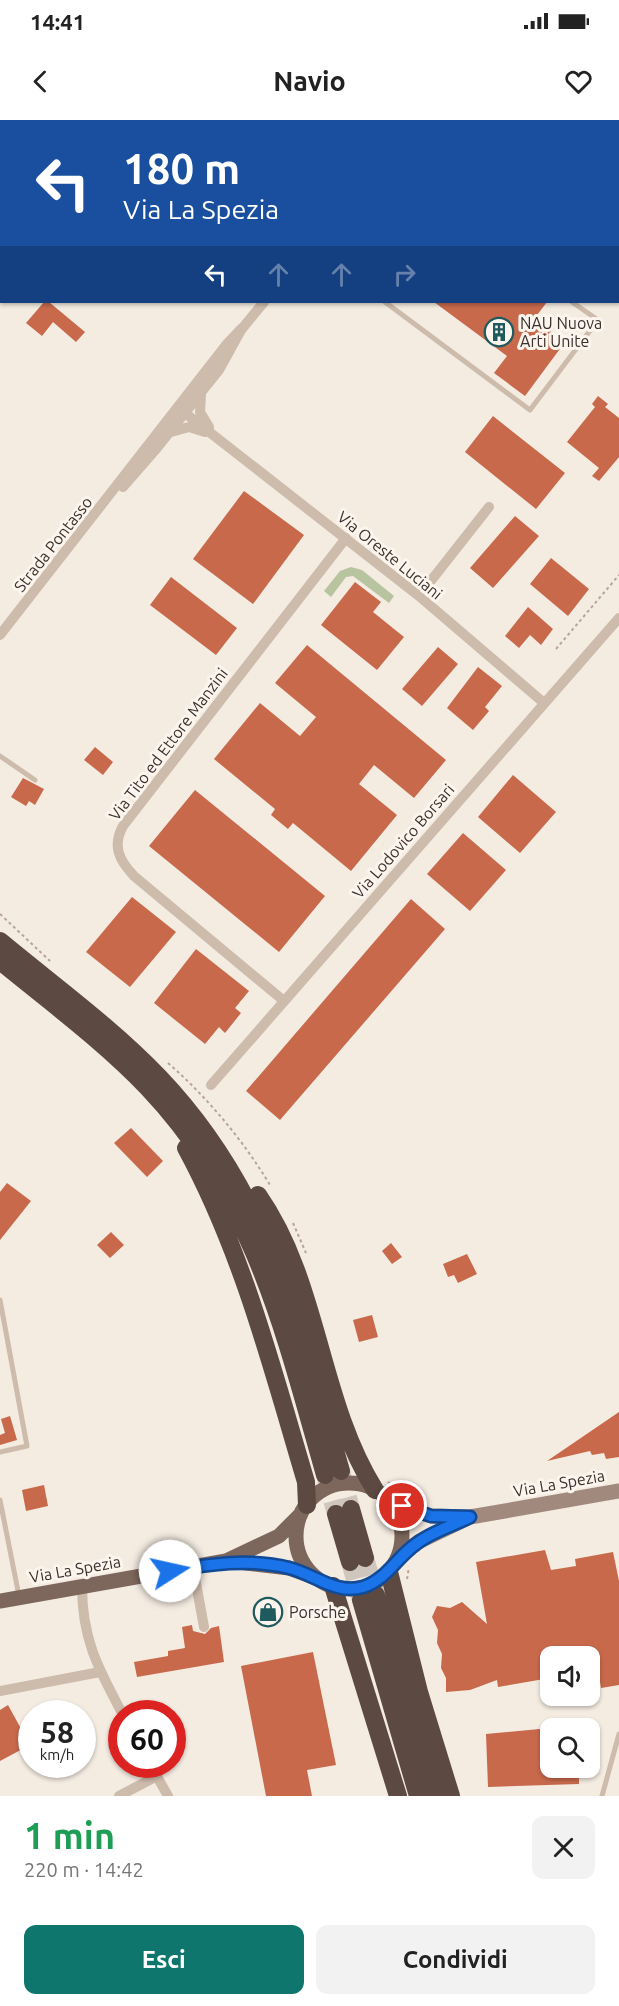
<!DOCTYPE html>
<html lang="it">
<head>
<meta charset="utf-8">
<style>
	body { margin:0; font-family:Ubuntu,sans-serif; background:#f2f2f2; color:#222; height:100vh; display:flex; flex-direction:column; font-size:22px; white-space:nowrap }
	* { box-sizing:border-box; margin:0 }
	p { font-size:20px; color:#767676 }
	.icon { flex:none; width:33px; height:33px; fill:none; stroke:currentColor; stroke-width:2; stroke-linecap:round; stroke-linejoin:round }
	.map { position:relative; height:1676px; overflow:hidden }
	.side { display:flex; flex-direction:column; background:#fff; flex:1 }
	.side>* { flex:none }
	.hud { position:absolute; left:0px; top:0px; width:620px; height:183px; box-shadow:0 2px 4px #0004; background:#1a4fa0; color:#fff; overflow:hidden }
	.tools { position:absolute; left:540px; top:1526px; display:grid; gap:12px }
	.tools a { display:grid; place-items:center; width:60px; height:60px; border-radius:12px; background:#fff; box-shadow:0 2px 4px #0004; font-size:30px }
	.speed { position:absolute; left:18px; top:1580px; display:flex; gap:12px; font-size:30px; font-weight:700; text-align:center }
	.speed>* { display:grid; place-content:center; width:78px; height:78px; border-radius:50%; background:#fff; box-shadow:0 2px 4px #0004; line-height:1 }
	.speed small { font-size:15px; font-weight:400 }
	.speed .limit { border:9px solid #d22; background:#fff; color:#111 }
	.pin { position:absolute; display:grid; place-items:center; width:51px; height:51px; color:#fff; margin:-26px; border:3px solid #fff; border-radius:50%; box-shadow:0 2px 6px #0007 }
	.me { position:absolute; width:66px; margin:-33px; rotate:80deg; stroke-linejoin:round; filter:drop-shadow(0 0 4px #0008) }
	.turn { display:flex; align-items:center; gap:21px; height:126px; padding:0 24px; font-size:27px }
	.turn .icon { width:78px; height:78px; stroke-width:2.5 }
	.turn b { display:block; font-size:42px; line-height:51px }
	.lanes { display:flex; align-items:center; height:57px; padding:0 24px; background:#0003; justify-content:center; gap:30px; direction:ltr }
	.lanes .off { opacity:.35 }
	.round { display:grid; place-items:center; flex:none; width:63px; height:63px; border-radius:12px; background:#f2f2f2 }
	.summary { display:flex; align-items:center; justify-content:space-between; height:102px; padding:0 24px }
	h1 { font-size:36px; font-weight:700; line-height:45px; color:#1e9e55 }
	.button { display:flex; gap:12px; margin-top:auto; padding:12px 24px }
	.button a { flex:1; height:69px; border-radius:12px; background:#0f766e; color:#fff; font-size:24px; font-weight:700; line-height:69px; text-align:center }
	.button a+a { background:#f2f2f2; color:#222 }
	.status { display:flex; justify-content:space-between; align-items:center; height:42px; padding:0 30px; background:#fff; direction:ltr }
	.status svg { height:16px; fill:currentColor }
	header { display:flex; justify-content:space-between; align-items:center; height:78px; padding:0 24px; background:#fff; font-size:27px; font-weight:700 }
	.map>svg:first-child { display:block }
	.green { fill:#b8c4a0 }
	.building { fill:#c8694b }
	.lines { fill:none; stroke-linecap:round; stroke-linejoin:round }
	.highway-tunnel { stroke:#cfc6bd; stroke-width:18; stroke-dasharray:18 9; stroke-linecap:butt }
	.path { stroke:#b9a596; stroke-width:2; stroke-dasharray:3 3; stroke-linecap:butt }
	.lane { stroke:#cdbbac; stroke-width:5 }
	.street { stroke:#cdbbac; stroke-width:10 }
	.secondary { stroke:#a18a7d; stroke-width:15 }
	.primary { stroke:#7d675c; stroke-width:15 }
	.highway { stroke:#5c4a42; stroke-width:18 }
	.rail { stroke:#3b302b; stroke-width:4; stroke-dasharray:1.5 4.5; stroke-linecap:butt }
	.route-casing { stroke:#114b97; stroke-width:15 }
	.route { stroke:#1a73e8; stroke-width:10 }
	.labels { text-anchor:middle; stroke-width:6; stroke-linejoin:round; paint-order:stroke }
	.poi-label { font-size:16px; fill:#3b302b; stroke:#fbf5ee; text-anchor:start }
	.street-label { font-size:16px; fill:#3b302b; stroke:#fbf5ee }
</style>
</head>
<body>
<div class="status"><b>14:41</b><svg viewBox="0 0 49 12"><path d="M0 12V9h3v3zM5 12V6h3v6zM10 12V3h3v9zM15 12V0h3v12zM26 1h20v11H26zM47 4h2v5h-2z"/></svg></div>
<header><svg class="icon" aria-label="back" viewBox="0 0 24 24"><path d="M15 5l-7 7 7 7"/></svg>Navio<svg class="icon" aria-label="heart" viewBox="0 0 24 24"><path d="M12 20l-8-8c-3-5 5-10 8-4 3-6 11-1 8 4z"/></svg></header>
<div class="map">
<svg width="619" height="1676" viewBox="0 0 619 1676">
	<rect width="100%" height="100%" fill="#f4ebe1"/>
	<path class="green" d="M351 447 362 450 394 476 389 483 353 456 346 457 331 477 324 471 340 451Z"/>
	<path class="building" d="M44 182H49L85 212 76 222 53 202 42 216 26 203Z
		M434 182H547L534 199 565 222 525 276 494 253 507 236Z
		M598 276 608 284 605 287 619 298V337L599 361 592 356 599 348 567 322 595 287 592 284Z
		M493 296 565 353 536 389 465 332Z
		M244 371 304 415 253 484 193 439Z
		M515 396 539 416 493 468 470 448Z
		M551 438 589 469 568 496 530 464Z
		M171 457 237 508 216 535 150 485Z
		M355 462 381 482 373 492 404 517 377 550 321 505Z
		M528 487 553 509 541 525 530 515 519 528 505 516Z
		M307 525 446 640 414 678 374 645 359 664 397 695 351 751 293 703 288 709 271 695 275 689 214 639 260 583 300 616 316 597 275 563Z
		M438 527 458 544 422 586 402 569Z
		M478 547 502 566 485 587 489 591 473 610 447 588Z
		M95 627 113 642 103 655 84 640Z
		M513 655 556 692 520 733 478 697Z
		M23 658 44 669 35 685 29 681 26 686 11 677Z
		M195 670 325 776 279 832 149 726Z
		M463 713 506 750 470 791 427 754Z
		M132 777 176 812 130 867 86 832Z
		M411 779 445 809 280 1000 246 971Z
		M196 829 249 871 235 888 241 893 225 913 219 907 205 924 154 883Z
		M131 1008 163 1041 147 1057 114 1023Z
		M7 1063 31 1081 0 1120V1072Z
		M111 1112 124 1125 110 1138 97 1125Z
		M391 1123 402 1137 392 1144 382 1131Z
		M467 1134 477 1154 458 1163 454 1155 448 1157 443 1144Z
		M372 1195 378 1217 359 1222 353 1200Z
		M619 1292V1337L606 1339 604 1333 592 1335 590 1331 547 1341Z
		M10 1296 17 1320 0 1325V1315L5 1313 1 1299Z
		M44 1365 48 1386 26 1391 22 1370Z
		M545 1430 551 1450 576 1446 575 1439 613 1432 619 1461V1565L601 1568 598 1549 590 1551V1536H550V1558L498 1567 497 1560 470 1570 446 1572V1558L441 1548 442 1534 437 1523 438 1510 432 1497 437 1486 450 1488 462 1482 487 1504 476 1442Z
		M192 1505 193 1511 205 1514 211 1508 219 1506 224 1542 137 1557 134 1542 168 1536V1531L185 1528 182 1507Z
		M313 1532 336 1645 307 1650 312 1676H266L241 1546Z
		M8 1585 30 1625 0 1641V1590Z
		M550 1608V1647H579V1664L488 1667 486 1614Z"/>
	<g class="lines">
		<path class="highway-tunnel" d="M341 1351 351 1389
			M325 1355 336 1394
			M365 1438 376 1475
			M350 1442 361 1480"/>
		<path class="path" d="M556 529 619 455
			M0 794 50 841
			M168 943C207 977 243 1020 270 1065
			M293 1103 306 1133
			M388 1362 398 1369
			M407 1459 409 1447"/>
		<path class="lane" d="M385 182 530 290 598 200 572 182
			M0 636 35 660
			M0 1180 27 1326 0 1332
			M0 1380 19 1476
			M602 1676 619 1614"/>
		<path class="street" d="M592 2 599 0
			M201 274 200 292 209 307
			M185 293 419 476 544 583
			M171 312 189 307 205 312
			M123 367 157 328 219 250 241 210 264 182
			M419 476 489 387
			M0 515 226 225 242 208
			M284 881 134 756C119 740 112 726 123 706L346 418
			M211 965 619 498
			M193 1447 204 1507
			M82 1466C82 1519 98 1548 122 1593
			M0 1571 100 1552
			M150 1644 168 1676
			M119 1676 157 1656"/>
		<path class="secondary" d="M389 1381 431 1396 470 1397 619 1371
			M397 1439 418 1422 464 1400"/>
		<path class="primary" d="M296 1416a53 53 0 1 1 106 0a53 53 0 1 1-106 0Z
			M229 1441 289 1448 316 1458
			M0 1481 226 1441 279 1416 300 1395"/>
		<path class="highway" d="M0 821C53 865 111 907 159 957 268 1071 299 1204 341 1351
			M0 841C50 882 103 921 148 968 255 1081 284 1211 325 1355
			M186 1028C243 1133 272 1248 306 1362L307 1385
			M258 1075C320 1164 318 1279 375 1370
			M351 1389 365 1438
			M336 1394 350 1442
			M389 1452 419 1572 451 1676
			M333 1466 398 1676
			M376 1475 434 1676
			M361 1480 418 1676"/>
		<path class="rail" d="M446 2 458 0
			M0 49H2"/>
	</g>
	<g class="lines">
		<g class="route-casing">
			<path id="route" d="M170 1451C210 1444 249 1438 289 1448 314 1454 336 1475 363 1467 386 1460 397 1437 416 1424 431 1412 452 1406 470 1397L431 1396 402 1386"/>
		</g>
		<use href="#route" class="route"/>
	</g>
	<defs>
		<g id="building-ring" transform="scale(1.5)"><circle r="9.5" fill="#fbf5ee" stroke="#1f5a5e" stroke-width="1.5"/><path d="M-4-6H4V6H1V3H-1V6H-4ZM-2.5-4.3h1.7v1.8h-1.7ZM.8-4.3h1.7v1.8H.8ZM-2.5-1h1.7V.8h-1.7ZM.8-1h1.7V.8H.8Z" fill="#1f5a5e"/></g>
		<g id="shop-ring" transform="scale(1.5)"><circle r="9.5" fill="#fbf5ee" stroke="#1f5a5e" stroke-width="1.5"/><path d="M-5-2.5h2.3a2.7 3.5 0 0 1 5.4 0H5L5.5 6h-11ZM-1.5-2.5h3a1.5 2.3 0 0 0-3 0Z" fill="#1f5a5e"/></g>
	</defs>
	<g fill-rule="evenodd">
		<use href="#building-ring" x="499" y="212"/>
		<use href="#shop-ring" x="268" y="1492"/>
	</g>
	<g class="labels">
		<g class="poi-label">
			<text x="520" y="209">NAU Nuova<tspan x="520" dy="18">Arti Unite</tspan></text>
			<text x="289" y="1498">Porsche</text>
		</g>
		<g class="street-label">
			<text transform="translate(53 424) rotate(-52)" y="6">Strada Pontasso</text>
			<text transform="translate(390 435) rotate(39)" y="6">Via Oreste Luciani</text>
			<text transform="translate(168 624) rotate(-53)" y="6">Via Tito ed Ettore Manzini</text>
			<text transform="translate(403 721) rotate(-49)" y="6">Via Lodovico Borsari</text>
			<text transform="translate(559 1363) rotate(-10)" y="6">Via La Spezia</text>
			<text transform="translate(75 1449) rotate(-10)" y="6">Via La Spezia</text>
		</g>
	</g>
</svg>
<div class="tools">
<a><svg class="icon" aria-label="sound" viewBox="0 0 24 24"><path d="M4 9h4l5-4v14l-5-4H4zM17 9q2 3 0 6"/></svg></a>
<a><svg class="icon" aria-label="search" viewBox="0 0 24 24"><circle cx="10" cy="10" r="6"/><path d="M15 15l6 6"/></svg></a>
</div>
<div class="speed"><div>58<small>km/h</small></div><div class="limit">60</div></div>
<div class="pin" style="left:402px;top:1386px;background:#d93025"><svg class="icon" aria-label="arrive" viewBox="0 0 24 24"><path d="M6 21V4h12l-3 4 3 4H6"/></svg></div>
<svg class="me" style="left:170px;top:1451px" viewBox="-20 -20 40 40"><circle r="19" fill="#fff"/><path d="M0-13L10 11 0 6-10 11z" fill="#1a73e8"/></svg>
<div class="hud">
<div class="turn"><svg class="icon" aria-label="left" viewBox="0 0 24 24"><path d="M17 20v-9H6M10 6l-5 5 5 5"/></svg><div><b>180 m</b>Via La Spezia</div></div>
<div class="lanes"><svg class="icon" aria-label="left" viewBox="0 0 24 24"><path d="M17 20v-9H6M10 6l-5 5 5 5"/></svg><svg class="icon off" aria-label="ahead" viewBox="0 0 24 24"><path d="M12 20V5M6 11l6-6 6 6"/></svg><svg class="icon off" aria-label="ahead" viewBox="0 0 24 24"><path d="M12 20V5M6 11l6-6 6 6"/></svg><svg class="icon off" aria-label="right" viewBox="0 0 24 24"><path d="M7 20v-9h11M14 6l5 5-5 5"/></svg></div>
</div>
</div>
<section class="side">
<div class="summary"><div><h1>1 min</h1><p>220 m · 14:42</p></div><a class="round"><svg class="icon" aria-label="close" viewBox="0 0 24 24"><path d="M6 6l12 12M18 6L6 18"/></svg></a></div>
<div class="button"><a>Esci</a><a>Condividi</a></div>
</section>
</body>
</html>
